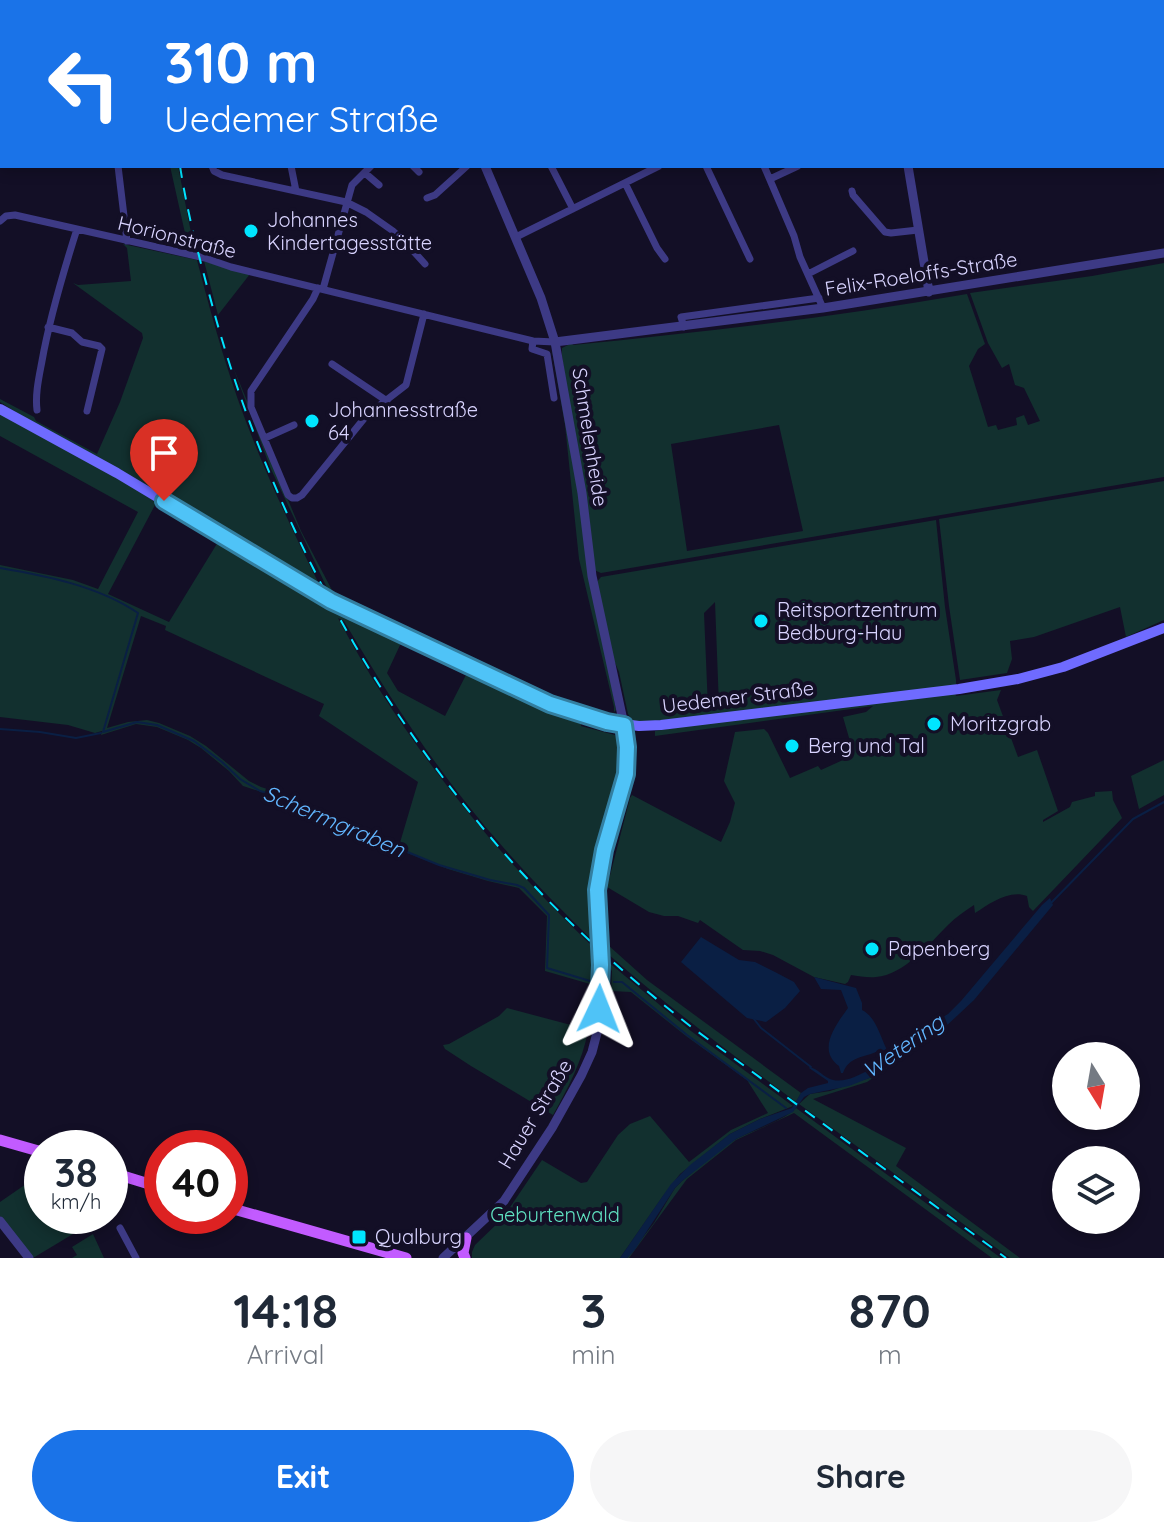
<!DOCTYPE html>
<html lang="en">
<head>
<meta charset="utf-8">
<style>
	body { margin:0; font-family:Quicksand,sans-serif; background:#f6f6f7; color:#1f2937; height:100vh; display:flex; flex-direction:column; font-size:30px; white-space:nowrap }
	* { box-sizing:border-box; margin:0 }
	p { font-size:26px; color:#747a83 }
	.icon { flex:none; width:44px; height:44px; fill:none; stroke:currentColor; stroke-width:2; stroke-linecap:round; stroke-linejoin:round }
	.map { position:relative; height:1258px; overflow:hidden }
	.drawer { display:flex; flex-direction:column; background:#fff; flex:1 }
	.drawer>* { flex:none }
	.banner { position:absolute; left:0px; top:0px; width:1164px; height:168px; box-shadow:0 4px 12px #0003; background:#1a73e8; color:#fff; overflow:hidden }
	.needle { width:52px; rotate:169deg }
	.controls { position:absolute; left:1052px; top:1042px; display:grid; gap:16px }
	.controls a { display:grid; place-items:center; width:88px; height:88px; border-radius:50%; background:#fff; box-shadow:0 4px 12px #0003; font-size:40px }
	.speed { position:absolute; left:24px; top:1130px; display:flex; gap:16px; font-size:40px; font-weight:700; text-align:center }
	.speed>* { display:grid; place-content:center; width:104px; height:104px; border-radius:50%; background:#fff; box-shadow:0 4px 12px #0003; line-height:1 }
	.speed small { font-size:20px; font-weight:400 }
	.speed .limit { border:12px solid #d22; background:#fff; color:#111 }
	.pin { position:absolute; display:grid; place-items:center; width:68px; height:68px; color:#fff; margin:-82px -34px; border-radius:50% 50% 50% 0; rotate:-45deg; box-shadow:0 0 8px #0007 }
	.pin .icon { rotate:45deg }
	.me { position:absolute; width:88px; margin:-44px; rotate:2deg; stroke-linejoin:round; filter:drop-shadow(0 0 6px #0008) }
	.turn { display:flex; align-items:center; gap:28px; height:168px; padding:0 32px; font-size:36px }
	.turn .icon { width:104px; height:104px; stroke-width:2.5 }
	.turn b { display:block; font-size:56px; line-height:68px }
	.eta { display:flex; justify-content:space-evenly; align-items:center; height:136px; text-align:center }
	.eta b { font-size:48px; font-weight:800; line-height:56px }
	.primary-button { display:flex; gap:16px; margin-top:auto; padding:16px 32px }
	.primary-button a { flex:1; height:92px; border-radius:48px; background:#1a73e8; color:#fff; font-size:32px; font-weight:800; line-height:92px; text-align:center }
	.primary-button a+a { background:#f6f6f7; color:#1f2937 }
	.map>svg:first-child { display:block }
	.green { fill:#12302f; fill-rule:evenodd }
	.water { fill:#0a1f44 }
	.lines { fill:none; stroke-linecap:round; stroke-linejoin:round }
	.stream { stroke:#0a1f44; stroke-width:2 }
	.minor { stroke:#3d3a85; stroke-width:7 }
	.tertiary { stroke:#3d3a85; stroke-width:9 }
	.secondary { stroke:#6f6bff; stroke-width:10 }
	.primary { stroke:#c25bff; stroke-width:11 }
	.rail { stroke:#00e5ff; stroke-width:2; stroke-dasharray:12 10; stroke-linecap:butt }
	.route-casing { stroke:#337fa1; stroke-width:20 }
	.route { stroke:#4fc3f7; stroke-width:14 }
	.poi-dot { fill:#00e5ff; stroke:#130f26; stroke-width:3 }
	.labels { text-anchor:middle; stroke-width:8; stroke-linejoin:round; paint-order:stroke }
	.poi-label { font-size:20px; fill:#d9d4ff; stroke:#130f26; text-anchor:start }
	.street-label { font-size:20px; fill:#d9d4ff; stroke:#130f26 }
	.park-label { font-size:20px; fill:#5fe0c0; stroke:#130f26 }
	.water-label { font-size:22px; font-style:italic; fill:#62b6ff; stroke:#130f26 }
</style>
</head>
<body>
<div class="map">
<svg width="1164" height="1258" viewBox="0 0 1164 1258">
	<rect width="100%" height="100%" fill="#130f26"/>
	<path class="green" d="M170 166H178L195 253 190 252 187 242Z
		M123 244 197 260C213 322 230 383 254 442 274 492 297 540 321 588L328 590 270 467 233 367 301 531 334 594 423 635 416 637 332 598 33 423 0 402V399L34 417 36 421 97 454 120 402 143 338 142 333 73 283 78 285 131 281 127 248Z
		M204 261 250 274 218 315Z
		M1164 263V477L601 573 594 570 562 356V348L572 343 573 345C705 332 836 317 967 294L985 344 978 349 969 366 988 427 996 425 998 430 1017 425 1016 418 1024 415 1028 425 1040 421 1024 388 1015 385 1009 364 1002 368 988 343 970 293 1092 276ZM779 425 803 531 687 551 671 444Z
		M552 351 555 352 616 710 609 717 610 714 614 712V707L579 559 565 425Z
		M0 413 409 640 401 643 387 673 398 691 445 716 467 673 541 710 581 724V726L615 735C633 769 598 839 592 876 588 897 589 917 591 939 546 895 502 849 463 799 419 743 380 682 344 621L338 618C403 741 492 850 592 946V978L590 984 545 971 547 916 519 888 488 881 448 869 341 827 286 800 243 786 229 771 201 748 188 740 157 727 136 724 101 735 102 731 95 733 68 725 0 717V565L73 580 98 589 138 512 0 436ZM155 505 159 506 218 542 169 622 108 594ZM141 616 166 626 165 630 324 704 319 716 418 782 399 846 342 822 289 796 261 787 249 781 206 746 190 736 159 723 147 720 128 722 107 728Z
		M1164 481V620L1126 637 1120 607 1034 637 1010 641 1012 659 1007 673 960 680 949 606 939 519Z
		M936 520 945 607 956 680V684L953 686 656 723 634 722 628 714 619 672 610 651 596 583 601 577ZM715 602 719 706 708 708 704 613Z
		M1001 690 997 700 1018 757 1037 750 1058 811 1043 820V822L1070 807 1072 802 1095 796V792L1112 791 1113 800 1122 818 1033 911 1029 907 1027 896C1009 889 989 904 975 913L974 905C965 911 956 917 948 925 930 943 904 975 876 977 868 978 859 976 851 975L848 982 845 984 814 977 773 955 760 951 743 950 700 920 698 923 678 916H664L649 912 607 887 630 798 632 795 721 842 730 822 735 803 724 781 735 732 764 729 768 733 790 778 818 766 821 770 854 755 843 717 866 712 873 706 655 736V731L747 717 955 692 956 696Z
		M1164 760V795L1139 809 1131 776Z
		M608 945 647 980 801 1093 796 1102C732 1054 668 1007 608 954Z
		M607 961 691 1031 793 1106 760 1119 730 1134 680 1174 663 1196 620 1258H472V1252L475 1245 502 1219 542 1160 581 1183 587 1182 618 1135 630 1124 650 1116 689 1162 731 1130 768 1113 747 1080 686 1036 631 992 611 991 612 971 607 965Z
		M507 1008 586 1029 588 1031C582 1062 568 1088 553 1115L471 1066 445 1049 443 1045 449 1044 499 1016Z
		M891 1064H893L867 1082 813 1099 906 1148 896 1166 1020 1258H1010L799 1104 810 1094 830 1091 872 1077Z
		M796 1108 1001 1258H992L794 1113 736 1140 687 1179 629 1258H627L654 1223 675 1188 682 1181C700 1167 718 1148 738 1138 756 1129 783 1121 796 1108Z
		M42 1173V1216H84L88 1225 33 1258 0 1216V1202Z
		M93 1234 104 1258H72L77 1255 72 1247Z"/>
	<path class="water" d="M1050 898 1053 905 974 1000 943 1029 915 1046 904 1057 872 1077 849 1086 810 1094 804 1097 793 1112 736 1139 682 1181 675 1188 634 1251 627 1258H620L671 1184 690 1165 730 1134 760 1119 792 1108 801 1093 808 1088 828 1083V1081L809 1068 810 1067C817 1069 821 1074 828 1078 841 1085 857 1076 869 1070L931 1024 948 1014 961 1001 1042 905Z
		M701 937 739 960 755 962 775 972 794 982 800 991 785 1008 766 1022 747 1018 681 962Z
		M814 977 856 988 862 1003V1010C876 1017 880 1036 887 1050L884 1054 878 1051C864 1058 849 1056 843 1073H841L839 1066C817 1050 835 1026 848 1008L841 990 821 989Z"/>
	<g class="lines">
		<path class="stream" d="M0 568C47 576 98 586 138 613L103 732 137 722 157 725 194 741 222 762 240 779 260 791 288 799 332 821 439 865 490 880 517 885 524 888 549 915 547 968 590 981
			M0 729 40 732 76 738 101 733
			M1051 903 1133 819 1164 802
			M614 982H622L687 1035 786 1108
			M754 1019 761 1028 811 1067"/>
		<path class="minor" d="M102 0V2
			M202 0V2
			M452 0V2
			M527 0 528 2
			M625 0 626 2
			M25 2V0
			M252 2V0
			M0 103 2 97
			M118 166 127 241
			M212 166 214 171 222 175 346 202 366 212 393 231 406 243 425 264
			M291 166 296 191
			M413 166 419 172
			M551 166 573 209
			M706 166 750 259
			M764 166 794 236 800 257 823 308
			M365 173 379 185
			M770 179 798 166
			M625 183 657 248 665 259
			M852 191 853 195 885 232 891 233 918 230
			M427 198 435 195 467 166
			M0 221 6 216 15 215 205 258 231 267 533 341 555 342
			M516 237 659 166
			M808 274 853 251
			M318 288 313 299 251 391V407L288 495 292 498H297L302 495 367 415 406 385 424 314
			M323 289 352 185 371 166
			M48 327 72 333 82 342 99 346 102 349 87 411
			M684 327 681 317 819 298
			M533 341 532 349 547 354 554 398
			M332 364 387 401
			M37 410C35 394 39 377 42 361 50 316 63 273 77 229
			M265 438 294 425
			M120 1228 136 1258"/>
		<path class="tertiary" d="M404 0 405 2
			M881 0V2
			M908 166 929 292
			M555 342 823 308 1164 253
			M0 1221 29 1258
			M443 1258 504 1201 552 1128 581 1076 592 1052 598 1029 599 1009 601 965 597 890 600 866 623 788 627 761 624 725 592 576 582 493 555 342 541 298 485 166"/>
		<path class="secondary" d="M0 409 117 473 314 591 358 614 550 704 607 722 639 726 661 725 959 689 1018 679 1063 667 1164 628"/>
		<path class="primary" d="M0 1140 42 1152
			M110 1172 162 1188
			M230 1208 406 1258
			M465 1258 463 1253 466 1238"/>
		<path class="rail" d="M162 0V2
			M180 166C188 218 202 268 216 319 270 509 364 688 492 839 551 909 621 972 694 1029L1006 1258"/>
	</g>
	<g class="lines">
		<g class="route-casing">
			<path id="route" d="M164 501 331 601 550 704 607 722 624 725 627 747 626 774 604 850 597 890 601 965 599 1009"/>
		</g>
		<use href="#route" class="route"/>
	</g>
	<g class="poi-dot">
		<circle cx="251" cy="231" r="8"/>
		<circle cx="312" cy="421" r="8"/>
		<circle cx="761" cy="621" r="8"/>
		<circle cx="934" cy="724" r="8"/>
		<circle cx="792" cy="746" r="8"/>
		<circle cx="872" cy="949" r="8"/>
		<rect x="351" y="1229" width="16" height="16" rx="4"/>
	</g>
	<g class="labels">
		<g class="poi-label">
			<text x="267" y="227">Johannes<tspan x="267" dy="23">Kindertagesstätte</tspan></text>
			<text x="328" y="417">Johannesstraße<tspan x="328" dy="23">64</tspan></text>
			<text x="777" y="617">Reitsportzentrum<tspan x="777" dy="23">Bedburg-Hau</tspan></text>
			<text x="950" y="731">Moritzgrab</text>
			<text x="808" y="753">Berg und Tal</text>
			<text x="888" y="956">Papenberg</text>
			<text x="375" y="1244">Qualburg</text>
		</g>
		<g class="street-label">
			<text transform="translate(177 237) rotate(14)" y="7">Horionstraße</text>
			<text transform="translate(921 274) rotate(-9)" y="7">Felix-Roeloffs-Straße</text>
			<text transform="translate(590 437) rotate(81)" y="7">Schmelenheide</text>
			<text transform="translate(738 697) rotate(-7)" y="7">Uedemer Straße</text>
			<text transform="translate(535 1114) rotate(-59)" y="7">Hauer Straße</text>
		</g>
		<g class="park-label">
			<text x="555" y="1222">Geburtenwald</text>
		</g>
		<g class="water-label">
			<text transform="translate(334 821) rotate(23)" y="8">Schermgraben</text>
			<text transform="translate(903 1046) rotate(-35)" y="8">Wetering</text>
		</g>
	</g>
</svg>
<div class="controls">
<a><svg class="needle" viewBox="-14 -14 28 28"><path d="M0-13l5 13h-10z" fill="#e53935"/><path d="M0 13l5-13h-10z" fill="#747a83"/></svg></a>
<a><svg class="icon" aria-label="layers" viewBox="0 0 24 24"><path d="M12 4l9 5-9 5-9-5zM3 14l9 5 9-5"/></svg></a>
</div>
<div class="speed"><div>38<small>km/h</small></div><div class="limit">40</div></div>
<div class="pin" style="left:164px;top:501px;background:#d93025"><svg class="icon" aria-label="arrive" viewBox="0 0 24 24"><path d="M6 21V4h12l-3 4 3 4H6"/></svg></div>
<svg class="me" style="left:599px;top:1009px" viewBox="-20 -20 40 40"><path d="M0-17L14 15 0 8-14 15z" fill="#4fc3f7" stroke="#fff" stroke-width="4"/></svg>
<div class="banner">
<div class="turn"><svg class="icon" aria-label="left" viewBox="0 0 24 24"><path d="M17 20v-9H6M10 6l-5 5 5 5"/></svg><div><b>310 m</b>Uedemer Straße</div></div>
</div>
</div>
<section class="drawer">
<div class="eta">
<div><b>14:18</b><p>Arrival</p></div>
<div><b>3</b><p>min</p></div>
<div><b>870</b><p>m</p></div>
</div>
<div class="primary-button"><a>Exit</a><a>Share</a></div>
</section>
</body>
</html>
